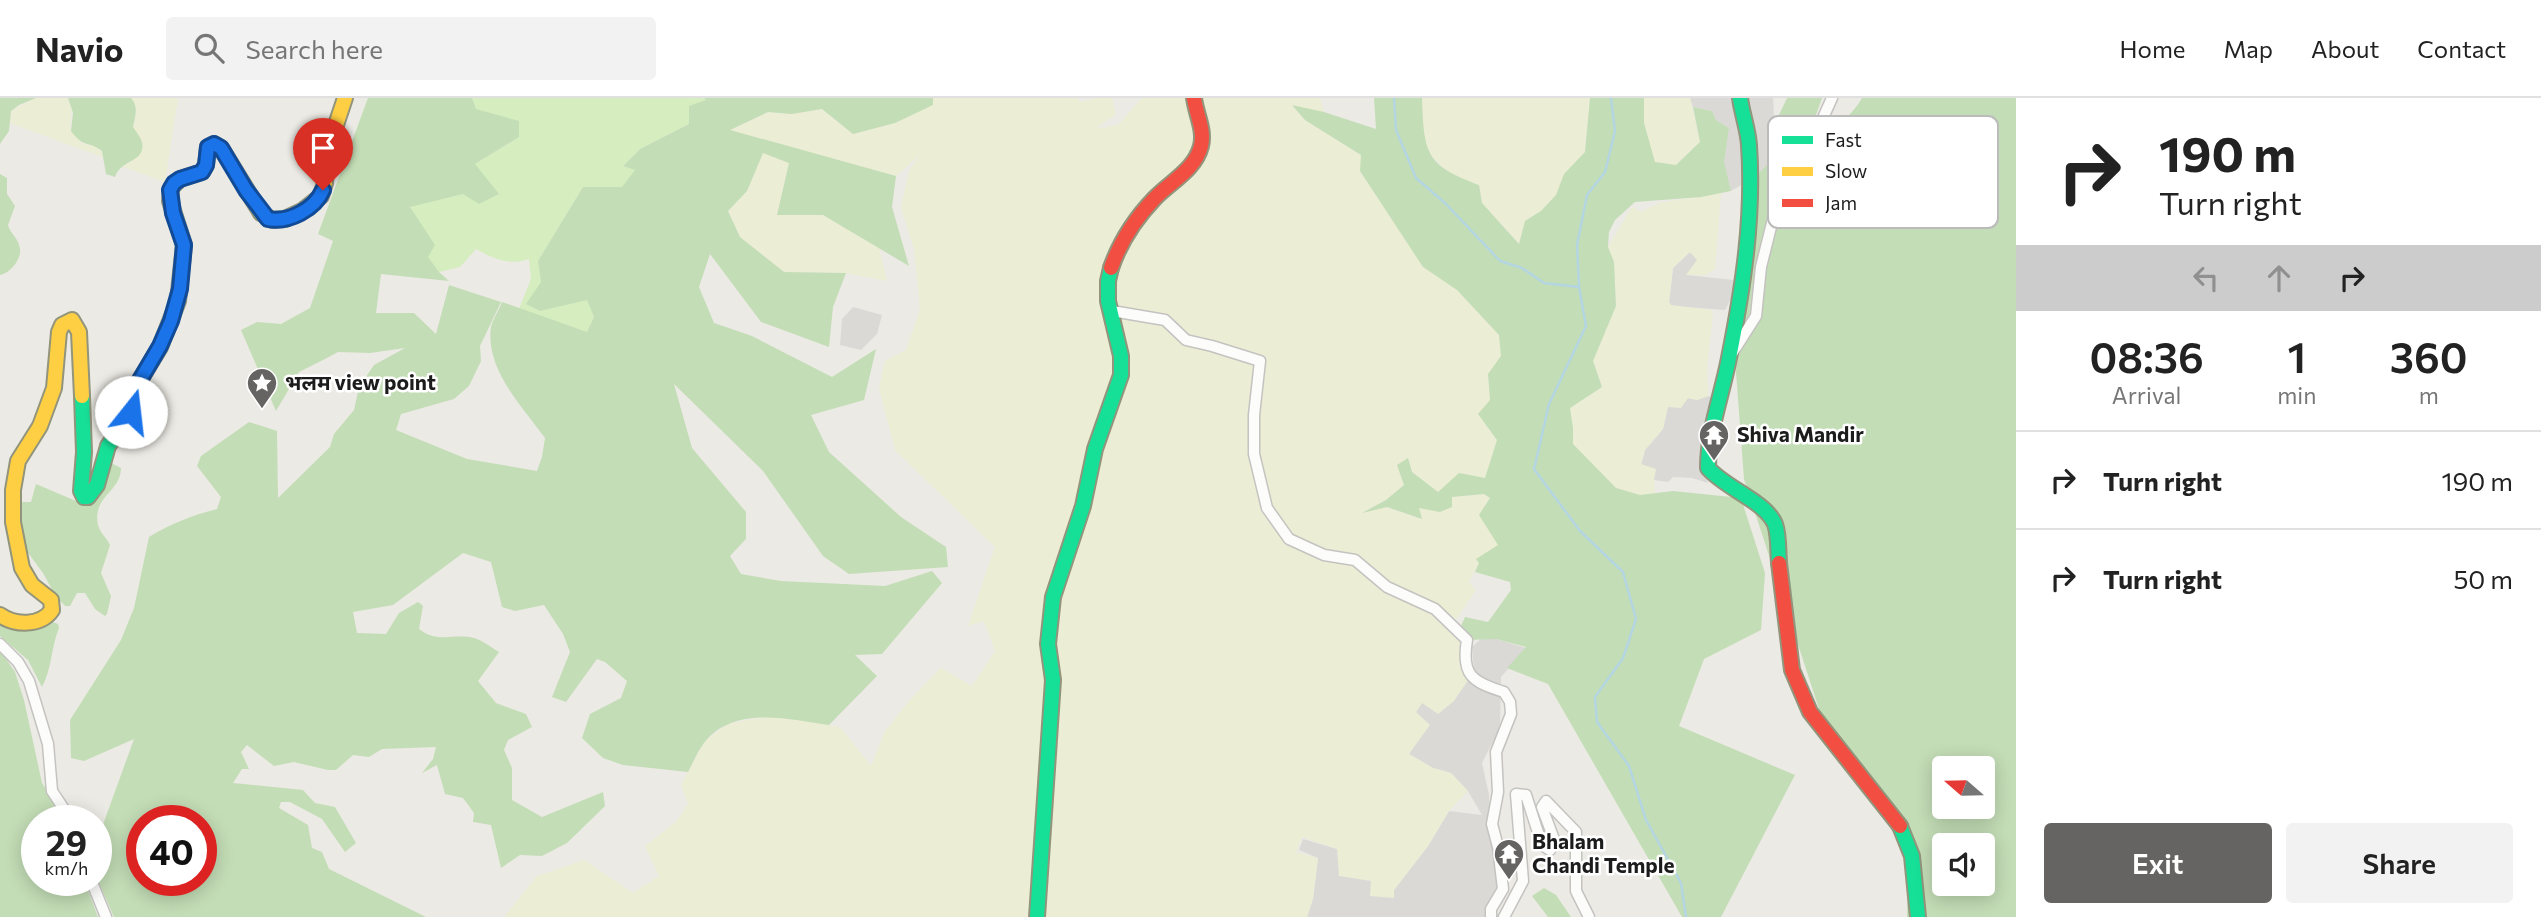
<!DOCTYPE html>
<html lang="en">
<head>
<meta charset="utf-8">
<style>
	body { margin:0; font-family:Commissioner,"Noto Sans Devanagari",sans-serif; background:#f2f2f2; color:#222; height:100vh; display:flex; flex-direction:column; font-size:26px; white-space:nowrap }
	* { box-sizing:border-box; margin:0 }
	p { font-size:23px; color:#767676 }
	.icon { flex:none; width:38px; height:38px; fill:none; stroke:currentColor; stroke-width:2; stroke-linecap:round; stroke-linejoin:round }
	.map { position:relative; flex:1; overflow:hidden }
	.panel { display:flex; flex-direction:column; background:#fff; width:525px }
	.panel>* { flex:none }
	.hud { background:#fff; color:#222; overflow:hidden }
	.needle { width:46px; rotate:290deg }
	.tools { position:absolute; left:1932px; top:658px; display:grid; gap:14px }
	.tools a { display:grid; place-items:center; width:63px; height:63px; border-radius:7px; background:#fff; box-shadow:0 4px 18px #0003; font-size:35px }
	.speed { position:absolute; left:21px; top:707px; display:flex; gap:14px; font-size:35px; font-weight:700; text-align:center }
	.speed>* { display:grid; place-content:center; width:91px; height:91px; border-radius:50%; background:#fff; box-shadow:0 4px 18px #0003; line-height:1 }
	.speed small { font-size:18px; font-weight:400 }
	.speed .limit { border:10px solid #d22; background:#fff; color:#111 }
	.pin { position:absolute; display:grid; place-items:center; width:60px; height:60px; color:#fff; margin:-72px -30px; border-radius:50% 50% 50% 0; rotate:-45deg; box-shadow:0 0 7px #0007 }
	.pin .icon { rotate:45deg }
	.me { position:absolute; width:77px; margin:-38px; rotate:16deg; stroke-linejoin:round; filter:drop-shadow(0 0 5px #0008) }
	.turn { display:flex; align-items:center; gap:24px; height:147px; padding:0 28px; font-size:32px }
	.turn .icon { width:91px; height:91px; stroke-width:2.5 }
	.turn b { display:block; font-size:49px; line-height:60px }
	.lanes { display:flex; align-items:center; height:66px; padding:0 28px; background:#0003; justify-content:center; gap:35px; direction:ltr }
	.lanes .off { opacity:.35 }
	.eta { display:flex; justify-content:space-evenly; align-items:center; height:119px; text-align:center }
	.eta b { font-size:42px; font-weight:600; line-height:49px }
	.primary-button { display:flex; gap:14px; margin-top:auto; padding:14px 28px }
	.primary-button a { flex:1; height:80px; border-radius:7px; background:#656462; color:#fff; font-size:28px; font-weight:600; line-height:80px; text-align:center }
	.primary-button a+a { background:#f2f2f2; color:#222 }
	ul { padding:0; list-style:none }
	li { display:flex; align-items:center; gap:21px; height:98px; padding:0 28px; border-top:2px solid #e0e0e0 }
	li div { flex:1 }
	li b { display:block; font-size:26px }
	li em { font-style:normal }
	header { display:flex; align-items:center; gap:42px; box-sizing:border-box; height:98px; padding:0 35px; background:#fff; border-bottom:2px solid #e0e0e0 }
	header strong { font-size:33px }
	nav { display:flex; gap:38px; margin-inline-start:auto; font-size:24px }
	.search { width:490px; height:63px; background:#f2f2f2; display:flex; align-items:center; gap:18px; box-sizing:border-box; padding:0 24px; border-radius:7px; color:#767676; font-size:26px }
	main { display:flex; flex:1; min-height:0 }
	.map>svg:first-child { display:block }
	.residential { fill:#dad9d6 }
	.farmland { fill:#ebedd5 }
	.grass { fill:#d5edbf }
	.forest { fill:#c3ddb6; fill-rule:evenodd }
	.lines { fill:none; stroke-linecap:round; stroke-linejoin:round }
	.stream { stroke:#b4d6e2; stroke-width:2.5 }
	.street-casing { stroke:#c4c3c0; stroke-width:13 }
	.fast-casing { stroke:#92957c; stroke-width:18 }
	.slow-casing { stroke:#92957c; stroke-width:18 }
	.jam-casing { stroke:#92957c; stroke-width:18 }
	.street { stroke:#fcfcfb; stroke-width:10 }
	.fast { stroke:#16e098; stroke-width:14 }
	.slow { stroke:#ffcf43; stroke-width:14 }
	.jam { stroke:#f24e42; stroke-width:14 }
	.route-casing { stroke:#114b97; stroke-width:18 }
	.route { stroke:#1a73e8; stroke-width:12 }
	.labels { text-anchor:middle; stroke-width:5; stroke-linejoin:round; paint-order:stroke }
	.poi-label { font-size:21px; font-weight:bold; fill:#1c1c1c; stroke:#fff; text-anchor:start }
	.key { fill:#fff; stroke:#bbb; stroke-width:2 }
	.key-label { font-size:19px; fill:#1c1c1c }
</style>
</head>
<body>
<header>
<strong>Navio</strong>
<div class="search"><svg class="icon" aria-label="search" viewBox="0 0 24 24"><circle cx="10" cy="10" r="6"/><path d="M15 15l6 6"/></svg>Search here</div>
<nav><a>Home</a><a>Map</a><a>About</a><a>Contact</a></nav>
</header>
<main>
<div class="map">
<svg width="2016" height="819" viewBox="0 0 2016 819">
	<rect width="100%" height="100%" fill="#eceae4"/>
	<path class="residential" d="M1690 0H1773L1776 57 1757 78 1731 93 1723 64 1729 30 1716 22 1712 13 1693 9Z
		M1690 154 1698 162 1687 177 1733 182V197L1725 212 1671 208 1669 205 1673 170Z
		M853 209 882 217 877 236 861 252 840 247 842 221Z
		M1708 298 1717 301 1702 367 1708 385 1692 380 1673 379 1668 384 1654 382 1641 367 1645 352 1663 331 1668 308 1688 300 1697 302Z
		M1481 541H1496L1526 550 1501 579 1500 630 1482 665 1489 697V724L1498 789 1485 819H1307L1313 801 1318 760 1299 752 1303 741 1337 751 1371 783 1394 792 1428 748 1449 713 1482 717 1468 693 1451 675 1433 670 1409 656 1416 614 1422 605 1469 581 1474 572 1472 549Z"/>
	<path class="farmland" d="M35 0H67L72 10 70 31 82 45 98 49 105 60 10 25 11 13Z
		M131 0H178L165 84 121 68 133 63 141 46 133 29 136 12Z
		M933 0H1077L1080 4 1097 0H1112L1116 16 1095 31 1118 27 1142 0H1320L1324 14 1293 8 1305 22 1361 57 1423 169 1457 192 1499 236 1501 259 1488 276 1490 302 1497 342 1485 380 1438 394 1412 374 1407 360 1404 387 1386 402 1365 413 1386 409 1421 421 1419 410 1452 399 1484 396 1490 400 1480 417 1498 447 1479 465 1469 484 1476 492 1450 530 1464 542 1469 581 1454 603 1438 616 1422 605 1416 614 1430 627 1409 656 1433 670 1451 675 1468 693 1449 713 1428 748 1394 792V800L1370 798 1371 783 1339 778 1337 751 1302 739 1296 754 1318 760 1313 801 1307 819H504L537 778 584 762 633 795 659 778 645 748 676 724 688 706 681 687 704 644 727 626 770 618 807 622 841 630 871 668 885 633 910 602 941 570 972 588 995 553 984 523 968 528 995 449 895 352 879 290 885 263 906 252 920 211 914 152 901 109 909 73 920 57 896 78 729 33 768 14 792 16 822 11 853 36 895 25 932 7Z
		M1422 0H1590L1585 54 1565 76 1556 97 1541 113 1525 123 1520 146 1482 105 1479 87 1451 77 1428 54 1423 33Z
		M1644 0H1690L1700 44 1675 67 1654 64 1644 25Z
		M763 54 789 65 778 117H823L879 150 887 183 846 175 784 174 740 139 728 113 747 93Z
		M1721 95 1715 171 1706 177H1686L1697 162 1690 154 1673 170 1669 204 1671 207 1711 212 1713 215 1707 270 1708 298 1697 302 1688 300 1681 310 1668 309 1663 331 1645 352 1641 366 1656 371 1654 382 1655 395 1640 397 1616 390 1573 346V330L1570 310 1602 289 1593 263 1616 208 1614 164 1608 149 1632 109 1641 114 1659 105Z"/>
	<path class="grass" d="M472 0H704L706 2 689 26 640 51 623 68 636 72 622 89H583L538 163 541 184 540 213 588 201 594 219 587 234 519 211 531 181 529 161C508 168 495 161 476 151L460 169 439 174 427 159 410 108 463 96 475 66 519 39 475 11Z"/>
	<path class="forest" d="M0 0H36L19 7 11 13 9 33 0 46Z
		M68 0H131C139 9 135 18 133 29 136 34 140 38 142 44 146 65 122 60 115 79L106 76 102 53C90 43 83 50 71 33L73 15Z
		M368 0H472L476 11 519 23V39L475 66 499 96 479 106 463 96 410 109 435 147 428 159 439 174 449 183 381 176 376 215H414L436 236 449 187 501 204 480 248 481 263 469 288 454 301 401 316 396 332 467 361 537 373 542 359 545 340C522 308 485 271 491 229 493 221 499 212 502 204L587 234 594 219 587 202 540 213 526 206 541 184 538 163 583 89H622L635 72 623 68 640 51 689 26V8L706 2 704 0H933V7L895 25 853 36 822 11 792 16 768 14 730 32 896 78 892 109 909 168 823 117H777L789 65 763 55 747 93 728 113 740 139 784 174 846 175 833 209 829 249 761 224 710 156 699 189 714 225 752 238 832 279 876 251 864 302 811 317 829 354 901 419 946 449 948 469 849 476 823 458 763 373 674 286 692 350 746 414V441L730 458 741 476 781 483 885 488 932 473 942 485 882 556 855 557 877 578 829 627C789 621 733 607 704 645 697 654 693 665 688 674L623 667 603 660 582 640 590 616 621 600 627 583 605 564 597 561 566 604 552 599 570 554 563 536 544 507 515 513 502 509 491 464 463 455 393 507 353 514 357 535 386 536 399 515 418 504 423 508 419 531C438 546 455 535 474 540 482 542 492 550 499 554L478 583 496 605 526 616 532 629 508 642 504 652 512 670V702L542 719 603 694 605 708 567 745 542 758 520 757 501 770 491 727 473 724 474 715 463 700 445 696 437 667 422 675 433 661 436 649 382 651 369 659 353 657 336 672H328L294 664 274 668 247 647 241 654 249 671H242L233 685 303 692 315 705 335 709 356 745 345 754 322 721 290 704H281L279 710 308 727 312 750 322 754 329 771 426 819H114L96 778V746L134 641 84 663 71 660 70 622 121 542 134 510 149 439C170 426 193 417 217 411L221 399 197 368 201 358 249 324 277 333 278 400 330 349 334 336 354 312 359 289 374 267 405 250 370 255 338 254 325 261 299 274 276 313 241 232 257 224 281 226 310 210 333 143 318 136ZM142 723H201V782H142Z
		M1374 0H1422C1424 55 1425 67 1479 87L1482 105 1519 146 1525 123 1541 113 1556 97 1564 76 1585 54 1590 0H1644V25L1655 64 1676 67 1700 44 1693 9 1712 13 1716 22 1729 30 1724 64 1731 93 1701 99 1635 104 1615 122 1609 134 1608 149 1614 164 1616 208 1593 263 1602 289 1570 310 1573 330V346L1616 390 1640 397 1673 393 1741 400 1765 475 1761 532 1704 561 1679 628 1795 677 1721 819H1682L1548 586 1507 570 1526 549 1496 541 1467 542 1461 528 1465 519 1488 524 1511 492 1510 484 1475 474 1479 465 1476 461 1498 447 1479 417 1490 400 1484 396 1452 399V409L1440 414 1419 410 1422 421 1387 409 1362 415 1386 402 1404 387 1397 367 1408 360 1412 374 1438 394 1459 375 1485 380 1497 342 1478 316 1490 302 1488 276 1501 258 1499 237 1457 192 1423 169 1360 73 1361 57 1305 22 1292 7 1324 14 1376 31Z
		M1787 0H1822L1806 45C1826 40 1852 18 1862 0H2016V819H1907L1908 756 1820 614 1744 381 1736 274 1750 85 1776 57 1779 17ZM1944 670H1983V709H1944ZM1944 747H1983V786H1944Z
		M0 76 7 80V96L15 108 8 127C10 135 17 139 19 147 24 159 11 175 0 177Z
		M111 365 121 370C121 394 92 398 98 427 100 435 107 440 110 447L101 475 111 498 107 516 105 518 95 511 85 495H77L70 508H65L55 497 43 475 20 444 19 410 22 404H31L36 386 83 406Z
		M50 523 58 526 59 530C51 549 52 571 42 589L28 562 0 538V524Z
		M0 552 15 574 24 602 42 685 58 708 62 723H37V782H84L98 819H0Z
		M1544 790 1556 797 1571 819H1548L1532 798Z"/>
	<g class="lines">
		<path class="stream" d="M1394 0 1396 32 1416 80 1446 106 1500 163 1522 170 1544 185 1579 189 1586 228 1549 306 1534 371 1580 433 1623 474 1636 521 1623 560 1595 599 1597 624 1629 668 1646 722 1681 785 1686 819
			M1579 188 1577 147 1587 97 1605 74 1615 33 1611 0"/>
		<g class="street-casing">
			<path id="street" d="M1112 213 1165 222 1186 242 1212 248 1260 263 1254 317V356L1267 410 1289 441 1324 457 1355 462 1387 489 1435 511 1467 542C1461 577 1472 584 1504 594L1510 604 1511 616 1496 654 1498 694 1492 726 1498 749 1503 791 1491 811V819
				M1733 254 1756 218 1761 169 1775 113 1804 62 1832 0
				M0 546 18 564 29 583 48 646 52 693 72 723
				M91 782 106 819
				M1504 819 1523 783 1516 696 1526 697 1542 747 1550 752 1555 744 1542 709 1546 703 1576 734V793L1589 819"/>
		</g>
		<g class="fast-casing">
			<path id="fast" d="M1740 0C1742 16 1748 31 1749 47 1754 119 1743 190 1729 260 1722 297 1708 332 1708 370 1725 390 1765 403 1775 426 1779 437 1778 453 1779 465
				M82 298 84 354 81 393 84 399H88L97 387 108 348 131 315 140 282 160 249 178 203 184 147 170 103 171 90 180 81 202 74 206 67 208 49 214 46 221 50 261 115
				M1900 728 1912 758 1918 819
				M1037 819 1053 582 1048 546 1053 499 1083 408 1095 351 1121 277V258L1108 203V183L1111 170"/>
		</g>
		<g class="slow-casing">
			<path id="slow" d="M261 115 272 122 285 121 302 113 321 98 325 85 327 54 345 0
				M0 517C15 528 41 528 52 512L51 502 32 487 22 470 13 424V392L18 363 40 328 54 290 59 234 62 227 72 222 79 234 82 298"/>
		</g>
		<g class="jam-casing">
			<path id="jam" d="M1111 170C1120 144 1135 121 1154 101 1170 84 1195 72 1201 48 1205 32 1196 16 1194 0
				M1779 465 1792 572 1810 614 1900 728"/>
		</g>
		<use href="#street" class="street"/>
		<use href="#fast" class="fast"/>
		<use href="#slow" class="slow"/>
		<use href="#jam" class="jam"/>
	</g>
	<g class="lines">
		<g class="route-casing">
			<path id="route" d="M131 314 140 282 160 248 171 223 180 191 184 147 173 115 170 92 174 85 180 81 202 74 206 67 208 49 214 46 221 50 246 92 268 121C289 125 315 111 323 92"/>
		</g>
		<use href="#route" class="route"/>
	</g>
	<defs>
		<g id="sight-pin" transform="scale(1.575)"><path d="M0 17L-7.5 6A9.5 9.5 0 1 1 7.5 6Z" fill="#656462" stroke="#fff"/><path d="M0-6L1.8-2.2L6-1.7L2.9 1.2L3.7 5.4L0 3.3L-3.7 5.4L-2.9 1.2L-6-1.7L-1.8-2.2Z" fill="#fff"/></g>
		<g id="temple-pin" transform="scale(1.575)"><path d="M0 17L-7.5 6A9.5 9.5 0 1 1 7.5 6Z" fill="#656462" stroke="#fff"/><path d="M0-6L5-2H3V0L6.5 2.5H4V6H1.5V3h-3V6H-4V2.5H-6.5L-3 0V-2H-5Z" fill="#fff"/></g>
	</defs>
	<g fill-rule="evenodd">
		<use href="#sight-pin" x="262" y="285"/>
		<use href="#temple-pin" x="1714" y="337"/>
		<use href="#temple-pin" x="1509" y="756"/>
	</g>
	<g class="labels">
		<g class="poi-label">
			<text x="285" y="292">भलम view point</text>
			<text x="1737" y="344">Shiva Mandir</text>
			<text x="1532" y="751">Bhalam<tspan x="1532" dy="24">Chandi Temple</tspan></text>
		</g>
	</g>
	<rect x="1768" y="18" width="230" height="112" rx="10" class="key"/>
	<rect x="1782" y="38" width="31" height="8" fill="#16e098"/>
	<rect x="1782" y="69" width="31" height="9" fill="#ffcf43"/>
	<rect x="1782" y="101" width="31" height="8" fill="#f24e42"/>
	<g class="key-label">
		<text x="1825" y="49">Fast</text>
		<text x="1825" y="80">Slow</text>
		<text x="1825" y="112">Jam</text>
	</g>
</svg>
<div class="tools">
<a><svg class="needle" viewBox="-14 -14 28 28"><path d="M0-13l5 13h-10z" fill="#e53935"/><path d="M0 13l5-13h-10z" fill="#767676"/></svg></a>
<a><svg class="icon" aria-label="sound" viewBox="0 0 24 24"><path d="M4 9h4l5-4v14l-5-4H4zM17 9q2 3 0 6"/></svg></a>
</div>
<div class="speed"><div>29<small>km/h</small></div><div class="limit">40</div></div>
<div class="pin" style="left:323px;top:92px;background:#d93025"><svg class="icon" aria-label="arrive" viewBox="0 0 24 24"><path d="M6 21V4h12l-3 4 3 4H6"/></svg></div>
<svg class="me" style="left:131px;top:314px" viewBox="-20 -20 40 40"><circle r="19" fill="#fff"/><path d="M0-13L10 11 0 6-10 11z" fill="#1a73e8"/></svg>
</div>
<section class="panel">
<div class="hud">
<div class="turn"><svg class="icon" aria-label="right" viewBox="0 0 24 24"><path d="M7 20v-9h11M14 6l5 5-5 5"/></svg><div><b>190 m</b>Turn right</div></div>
<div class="lanes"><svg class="icon off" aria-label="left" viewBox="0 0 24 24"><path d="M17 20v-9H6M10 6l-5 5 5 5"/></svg><svg class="icon off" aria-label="ahead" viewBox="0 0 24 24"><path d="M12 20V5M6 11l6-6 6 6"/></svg><svg class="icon" aria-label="right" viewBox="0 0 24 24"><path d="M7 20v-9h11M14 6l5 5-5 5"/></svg></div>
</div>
<div class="eta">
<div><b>08:36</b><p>Arrival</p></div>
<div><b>1</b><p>min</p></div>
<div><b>360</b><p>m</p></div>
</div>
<ul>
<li><svg class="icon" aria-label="right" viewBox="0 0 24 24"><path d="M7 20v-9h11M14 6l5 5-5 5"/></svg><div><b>Turn right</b></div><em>190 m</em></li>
<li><svg class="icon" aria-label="right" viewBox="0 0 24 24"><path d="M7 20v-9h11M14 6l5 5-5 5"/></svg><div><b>Turn right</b></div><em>50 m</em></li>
</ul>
<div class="primary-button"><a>Exit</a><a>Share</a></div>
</section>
</main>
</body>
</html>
